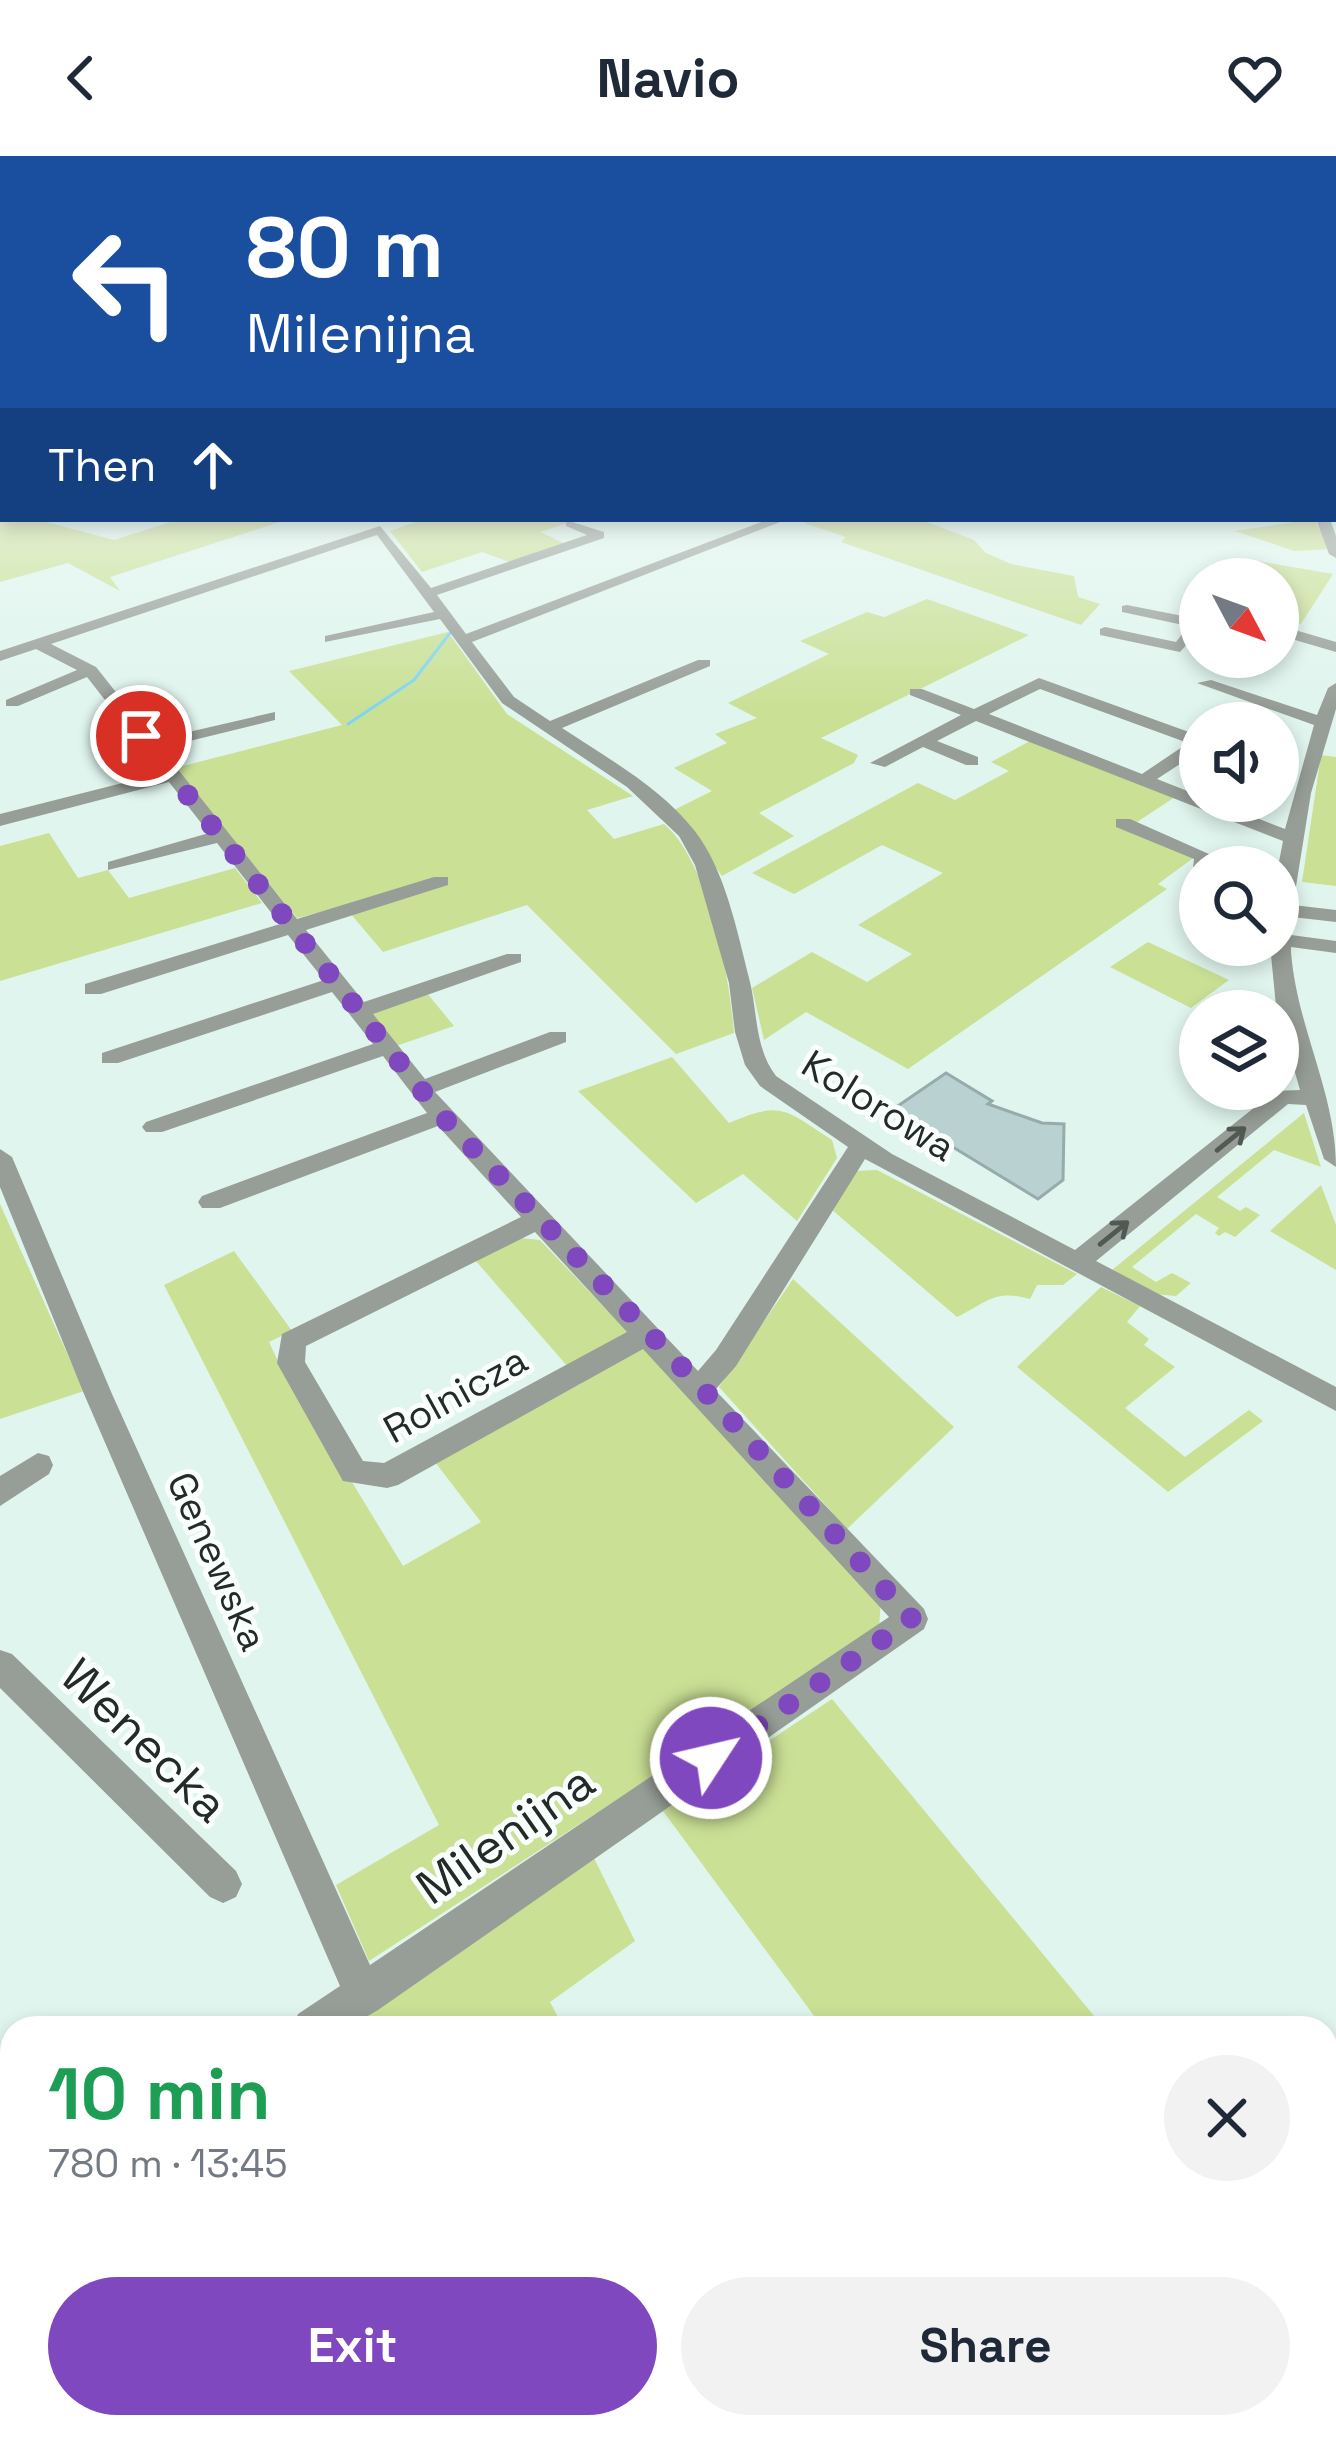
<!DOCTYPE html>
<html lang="en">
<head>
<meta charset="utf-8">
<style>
	body { margin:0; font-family:"Space Grotesk",sans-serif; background:#f2f2f3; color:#1f2937; height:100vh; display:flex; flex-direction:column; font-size:45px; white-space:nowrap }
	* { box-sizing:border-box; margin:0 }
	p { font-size:39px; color:#747a83 }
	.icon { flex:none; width:66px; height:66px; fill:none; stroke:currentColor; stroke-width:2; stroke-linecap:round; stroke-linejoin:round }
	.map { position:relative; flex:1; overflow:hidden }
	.sheet { position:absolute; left:0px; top:1860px; width:1338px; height:423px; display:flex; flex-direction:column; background:#fff; border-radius:36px 36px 0 0; box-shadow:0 6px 18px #0003 }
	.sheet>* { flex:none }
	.banner { position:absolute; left:0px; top:0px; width:1338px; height:366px; box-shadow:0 6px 18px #0003; background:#1a4fa0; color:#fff; overflow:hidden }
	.needle { width:78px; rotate:131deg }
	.controls { position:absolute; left:1179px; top:402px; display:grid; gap:24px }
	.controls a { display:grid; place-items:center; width:120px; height:120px; border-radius:50%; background:#fff; box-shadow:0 6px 18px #0003; font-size:60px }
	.pin { position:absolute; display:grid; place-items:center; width:102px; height:102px; color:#fff; margin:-51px; border:6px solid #fff; border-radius:50%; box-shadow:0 3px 12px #0007 }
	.me { position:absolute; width:132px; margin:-66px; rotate:55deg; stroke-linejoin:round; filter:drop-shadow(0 0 9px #0008) }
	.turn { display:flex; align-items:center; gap:42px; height:252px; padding:0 48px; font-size:54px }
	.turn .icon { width:156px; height:156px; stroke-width:2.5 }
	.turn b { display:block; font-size:84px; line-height:102px }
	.then { display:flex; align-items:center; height:114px; padding:0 48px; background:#0003; gap:24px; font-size:45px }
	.round { display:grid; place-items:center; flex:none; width:126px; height:126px; border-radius:63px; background:#f2f2f3 }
	.headline { display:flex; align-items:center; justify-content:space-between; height:204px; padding:0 48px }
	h1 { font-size:72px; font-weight:800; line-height:90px; color:#1e9e55 }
	.action { display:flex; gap:24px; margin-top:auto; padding:24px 48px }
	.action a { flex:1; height:138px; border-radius:72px; background:#7f48bf; color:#fff; font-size:48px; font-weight:800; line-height:138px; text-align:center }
	.action a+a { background:#f2f2f3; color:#1f2937 }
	header { display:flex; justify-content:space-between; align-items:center; height:156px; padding:0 48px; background:#fff; font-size:54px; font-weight:800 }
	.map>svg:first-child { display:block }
	.green { fill:#cae095 }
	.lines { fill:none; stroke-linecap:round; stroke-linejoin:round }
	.stream { stroke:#7ed4f5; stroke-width:3 }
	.building { fill:#bad1d2; stroke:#95abac; stroke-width:3 }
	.minor { fill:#979d97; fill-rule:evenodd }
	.oneway { stroke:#515954 }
	.route { stroke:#7f48bf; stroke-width:21; stroke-dasharray:0 37.8 }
	.labels { text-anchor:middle; stroke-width:10; stroke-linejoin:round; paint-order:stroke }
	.street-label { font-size:39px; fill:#232b28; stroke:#fafefc }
	.near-street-label { font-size:48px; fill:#232b28; stroke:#fafefc }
</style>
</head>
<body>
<header><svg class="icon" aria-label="back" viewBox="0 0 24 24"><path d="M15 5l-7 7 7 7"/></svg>Navio<svg class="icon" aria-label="heart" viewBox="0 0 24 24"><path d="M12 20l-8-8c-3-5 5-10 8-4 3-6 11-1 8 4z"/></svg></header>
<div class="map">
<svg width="1336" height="2282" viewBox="0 0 1336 2282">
	<rect width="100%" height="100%" fill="#e0f5ee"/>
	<path class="green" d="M0 353 3 363H35L114 384 180 363H289L110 421 120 435 68 407 0 426Z
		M424 363H579L540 376 568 389 512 407 482 396 422 416 390 375Z
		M817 363H919L974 384 986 397 1011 408 1074 420 1078 441 1100 448 1081 469 841 386 846 381 804 367Z
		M1314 363 1330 393 1294 395 1235 375Z
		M1245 403 1333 418 1301 468 1278 464V423H1230Z
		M927 443 1029 479 821 582 858 599 854 607 759 657 794 680 722 720 674 654 712 635 674 612 727 587 715 578 757 562 728 547 829 498 800 485 867 456 884 461Z
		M448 476 507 558 633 640 587 654 614 683 664 668C708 705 730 820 734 877L676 898 527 749 383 796 344 750 297 762 175 612 342 569 289 515Z
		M1030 585 1175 641 1128 672 1196 700 1158 728 1167 733 908 913 806 856 764 884 752 832 812 796 867 826 912 798 858 769 943 717 882 689 794 738 752 717 918 627 955 644 1009 615 991 606Z
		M1321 599 1336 601V730L1302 726Z
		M49 677 78 722 108 714 129 742 235 712 262 747 0 825V690Z
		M1148 786 1229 824 1191 852 1110 811Z
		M426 836 454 870 396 890 370 855Z
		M672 901 729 967C782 944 785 954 832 984L837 1002 797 1065 743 1018 696 1047 578 935Z
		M1304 957 1321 1011 1274 994 1217 1041 1240 1055 1246 1051 1260 1059 1235 1081 1225 1076 1219 1080 1215 1077 1219 1072 1196 1058 1132 1111 1156 1126 1172 1117 1191 1127 1176 1140 1154 1138 1112 1114Z
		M877 1014 1077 1118 1063 1129H1037L1030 1143C994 1133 988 1146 957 1161L831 1053 854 1015Z
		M1321 1029 1336 1069V1114L1270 1075Z
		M0 1048 84 1235 0 1263Z
		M521 1082 540 1084 881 1442 879 1473 369 1805 336 1729 439 1669 164 1129 234 1095 292 1175 269 1186 276 1201 403 1410 481 1366 435 1306 582 1227 475 1104Z
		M793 1123 954 1271 847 1373 719 1231Z
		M1101 1131 1140 1150 1127 1166 1149 1183 1144 1189 1175 1211 1125 1252 1185 1301 1249 1254 1263 1265 1168 1336 1017 1211Z
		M832 1543 1104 1872H823L663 1655Z
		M593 1700 635 1785 550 1846 564 1872H335Z
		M176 2271H569L575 2282H180Z"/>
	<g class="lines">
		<path class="stream" d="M348 568 414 524 450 477"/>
	</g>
	<path class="building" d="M946 917 992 945 988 948 1042 967 1064 968 1063 1024 1038 1043 892 954Z"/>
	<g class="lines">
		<path class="minor" d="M1335 244H1336V250H1335Z
			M1336 269V276H1335V269Z
			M1335 299H1336V307H1335Z
			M769 363H788L472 486 514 541 550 565 698 504H710V510L562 572C607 602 660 631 694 674 725 713 737 775 749 822 758 856 754 891 776 920L892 998 1075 1094 1275 935 1300 934 1276 850 1270 789H1278V711L1283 685 976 565 937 585 978 601V609H966L923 591 885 611 870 607 961 559 910 539V533H922L974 553 1039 522 1200 580V595L1157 623 1200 640V645H1213L1285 673 1314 569 1197 527 1211 524 1317 559 1328 532 1336 527V553L1311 637 1293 749 1336 754V766L1292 761 1291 779 1336 785V797L1291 791V796C1297 872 1336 937 1336 1011L1324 1003 1306 949 1288 948 1096 1105 1336 1231V1255L865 1003 736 1210 715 1234 924 1453 928 1463 924 1473 378 1854 347 1872H292L298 1858 340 1830 84 1238 0 1031V993L12 1001 112 1238 370 1809 889 1461 643 1193 398 1329 387 1332 343 1325 277 1207 282 1178 521 1061 438 970 220 1052H202L198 1046 202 1040 427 957 383 900 162 976H146L142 971 146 966 373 888 332 836 118 907H102V897L324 824 288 779 101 838H85V828L280 768 217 687 108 714V706L209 677 169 626 0 670V658L162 617 87 521 18 550H6V544L77 514 36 493 0 505V495L380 370 431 432 587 379 566 370V364L604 376V382L437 439 466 478ZM377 379 434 456 325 480V486L440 463 502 547 627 631 679 680 695 709 729 827 735 876 745 909 760 930 848 991 716 1194 698 1215 435 936 566 886V876H550L425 923 373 858 521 806V798H507L364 846 306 774 448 729V721H434L297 763 161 592 275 564V556L154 584 96 511 51 488ZM1040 533 1188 587 1142 618 989 558ZM535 1076 627 1176 384 1307 363 1305 305 1206 306 1190Z
			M1316 363H1330L1336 380V402L1329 398Z
			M1127 449 1193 462 1200 459V474L1180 496 1100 479V473L1105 471 1176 486 1188 470 1122 456V450Z
			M1278 469 1336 486V496L1278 479Z
			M1116 663H1130L1218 702 1208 711 1193 712 1194 703 1116 671Z
			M38 1297 49 1300 53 1309 49 1318 0 1350V1320Z
			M0 1494 12 1498 236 1715 242 1728 236 1741 223 1747 210 1741 0 1532Z
			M12 2031V2077L0 2082V2036Z"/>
	</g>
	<defs><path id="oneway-shaft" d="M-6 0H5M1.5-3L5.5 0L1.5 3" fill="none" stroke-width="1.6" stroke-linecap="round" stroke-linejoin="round" transform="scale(3)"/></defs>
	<g class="oneway">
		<use href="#oneway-shaft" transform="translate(1231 983) rotate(-39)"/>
		<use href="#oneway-shaft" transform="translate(1114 1077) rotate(-39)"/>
	</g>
	<linearGradient id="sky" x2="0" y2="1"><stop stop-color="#7dc1ed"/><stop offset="0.42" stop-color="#f1faf7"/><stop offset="1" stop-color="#f1faf7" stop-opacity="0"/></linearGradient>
	<rect width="1336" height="555" fill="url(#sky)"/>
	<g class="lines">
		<path class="route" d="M141 580 442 960 701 1231 912 1463 711 1602"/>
	</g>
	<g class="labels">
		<g class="street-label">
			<text transform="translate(879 949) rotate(32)" y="14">Kolorowa</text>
			<text transform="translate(455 1238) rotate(-29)" y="14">Rolnicza</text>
			<text transform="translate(218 1405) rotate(66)" y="14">Genewska</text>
		</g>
		<g class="near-street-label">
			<text transform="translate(145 1584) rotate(44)" y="17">Wenecka</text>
			<text transform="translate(505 1678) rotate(-35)" y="17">Milenijna</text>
		</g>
	</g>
</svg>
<div class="controls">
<a><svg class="needle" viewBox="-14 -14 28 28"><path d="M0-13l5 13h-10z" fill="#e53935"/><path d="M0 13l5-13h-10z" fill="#747a83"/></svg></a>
<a><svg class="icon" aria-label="sound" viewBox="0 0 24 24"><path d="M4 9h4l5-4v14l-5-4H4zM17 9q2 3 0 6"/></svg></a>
<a><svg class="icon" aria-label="search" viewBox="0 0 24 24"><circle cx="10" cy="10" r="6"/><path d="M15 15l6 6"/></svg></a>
<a><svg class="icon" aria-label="layers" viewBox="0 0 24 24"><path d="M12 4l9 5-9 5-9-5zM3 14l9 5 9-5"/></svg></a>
</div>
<div class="pin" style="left:141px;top:580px;background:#d93025"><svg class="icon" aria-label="arrive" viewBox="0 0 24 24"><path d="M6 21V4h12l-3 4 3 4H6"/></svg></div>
<svg class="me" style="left:711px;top:1602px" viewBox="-20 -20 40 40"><circle r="17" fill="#7f48bf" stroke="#fff" stroke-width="3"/><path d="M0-11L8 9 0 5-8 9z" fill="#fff"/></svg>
<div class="banner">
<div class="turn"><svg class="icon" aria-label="left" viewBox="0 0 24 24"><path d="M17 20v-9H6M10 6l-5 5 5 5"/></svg><div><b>80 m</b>Milenijna</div></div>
<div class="then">Then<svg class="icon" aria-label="ahead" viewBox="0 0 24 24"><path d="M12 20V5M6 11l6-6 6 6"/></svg></div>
</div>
<section class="sheet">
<div class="headline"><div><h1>10 min</h1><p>780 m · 13:45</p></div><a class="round"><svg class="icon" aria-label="close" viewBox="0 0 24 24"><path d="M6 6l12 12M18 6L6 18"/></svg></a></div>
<div class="action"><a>Exit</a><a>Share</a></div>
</section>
</div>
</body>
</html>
